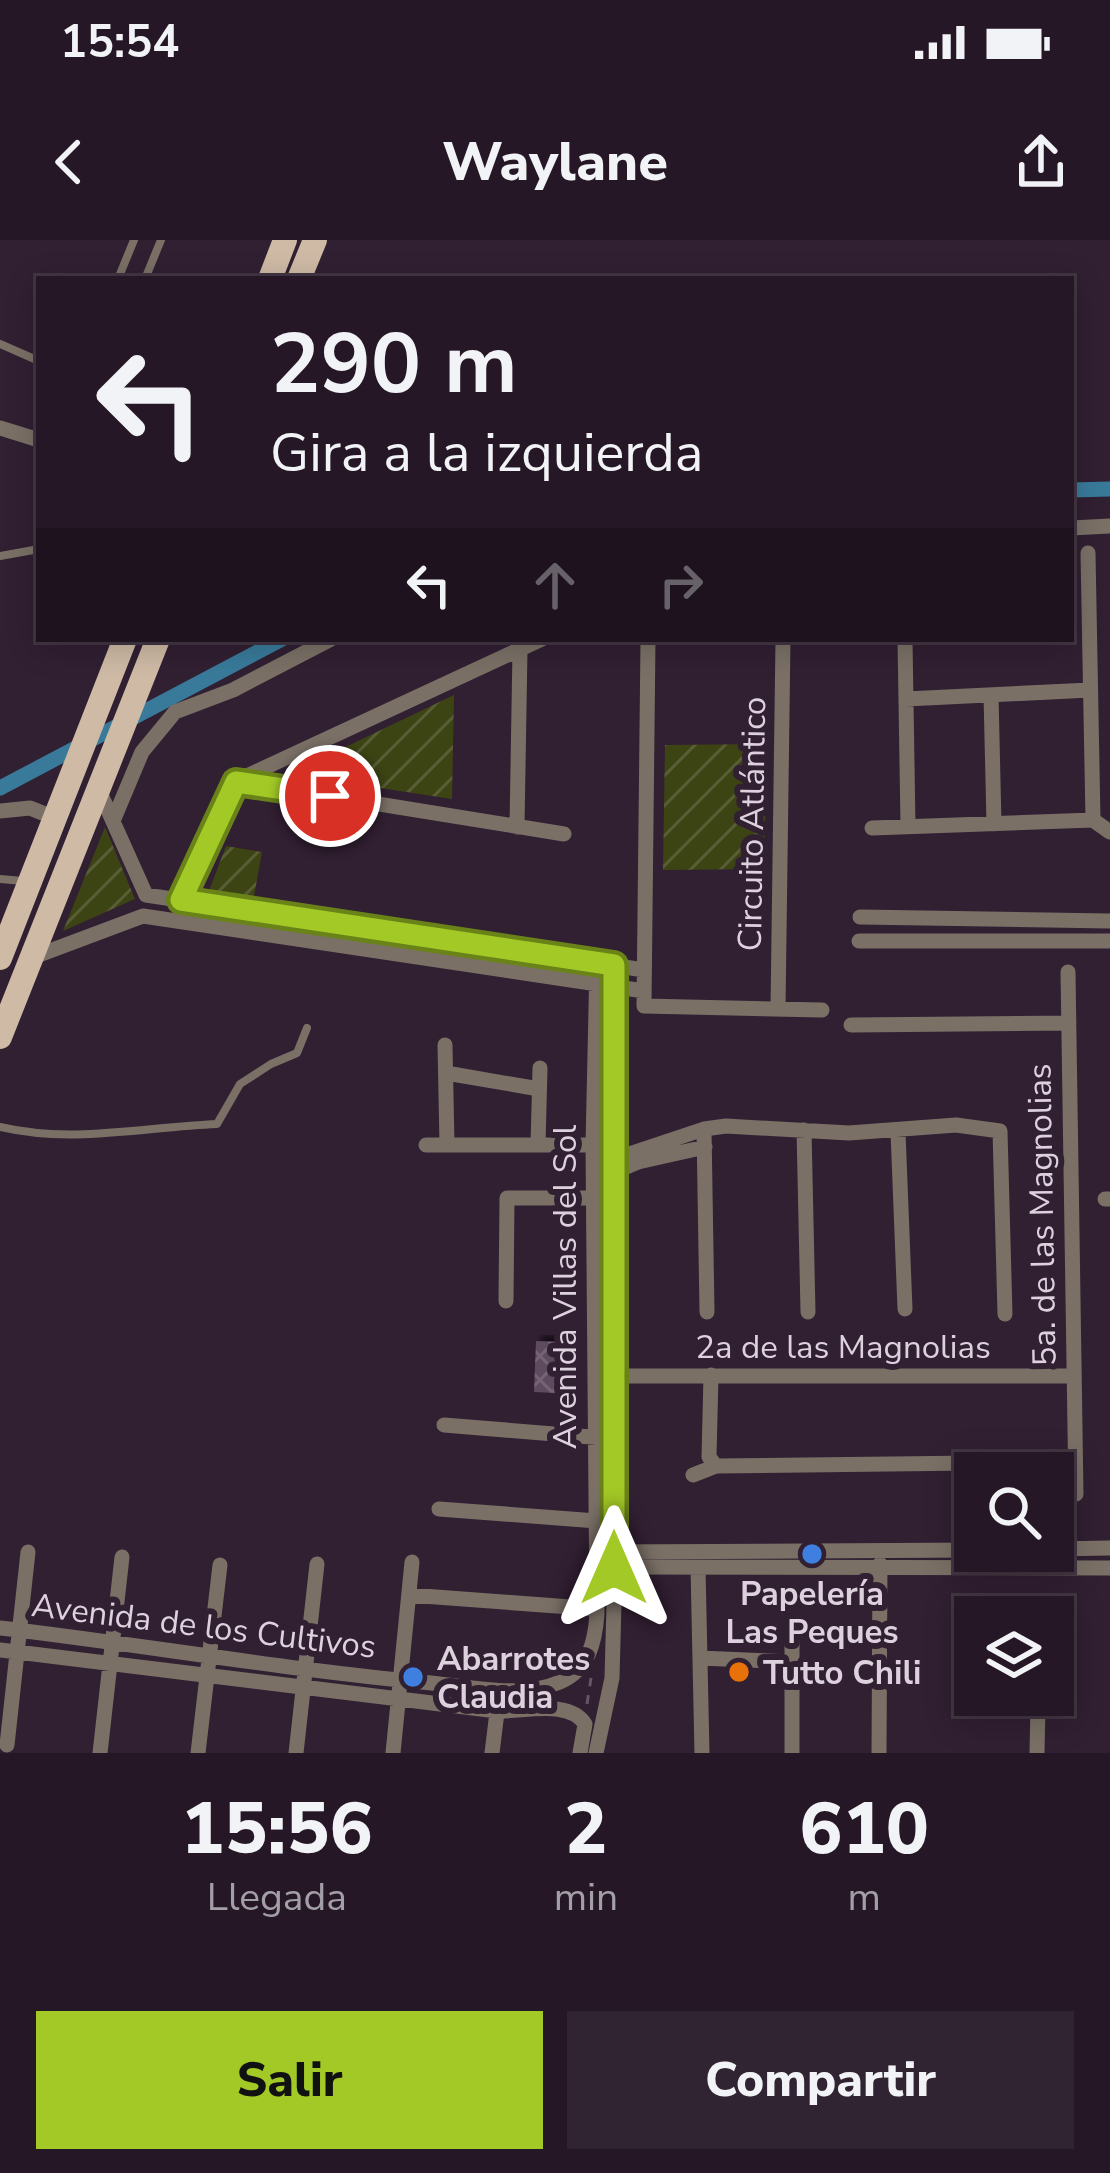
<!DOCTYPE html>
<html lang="es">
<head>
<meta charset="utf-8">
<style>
	body { margin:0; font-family:"Nunito Sans",sans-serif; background:#312432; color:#f1f3f6; height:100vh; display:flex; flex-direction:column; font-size:45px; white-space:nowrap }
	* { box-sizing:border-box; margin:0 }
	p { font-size:39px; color:#a39fa7 }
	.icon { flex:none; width:66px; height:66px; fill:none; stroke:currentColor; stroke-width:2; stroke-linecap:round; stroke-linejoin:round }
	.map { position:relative; height:1513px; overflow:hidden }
	.panel { display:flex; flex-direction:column; background:#251726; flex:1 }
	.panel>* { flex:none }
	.guide { position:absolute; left:36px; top:36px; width:1038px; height:366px; border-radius:0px; box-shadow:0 6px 30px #0003,0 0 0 3px #423643; background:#251726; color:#f1f3f6; overflow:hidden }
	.buttons { position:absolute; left:954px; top:1212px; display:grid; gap:24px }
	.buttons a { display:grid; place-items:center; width:120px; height:120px; border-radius:0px; background:#251726; box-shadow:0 6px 30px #0003,0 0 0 3px #423643; font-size:60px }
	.pin { position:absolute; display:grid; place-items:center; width:102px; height:102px; color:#fff; margin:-51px; border:6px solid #fff; border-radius:50%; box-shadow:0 3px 12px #0007 }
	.me { position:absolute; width:132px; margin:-66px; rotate:0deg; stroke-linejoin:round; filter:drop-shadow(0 0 9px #0008) }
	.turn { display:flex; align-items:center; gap:42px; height:252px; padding:0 36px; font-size:54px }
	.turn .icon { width:156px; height:156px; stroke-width:2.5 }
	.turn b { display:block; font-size:84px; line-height:102px }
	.lanes { display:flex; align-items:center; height:114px; padding:0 36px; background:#0003; justify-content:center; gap:60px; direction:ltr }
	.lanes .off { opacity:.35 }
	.eta { display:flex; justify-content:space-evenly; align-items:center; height:204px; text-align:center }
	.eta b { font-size:72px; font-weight:800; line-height:84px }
	.primary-button { display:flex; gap:24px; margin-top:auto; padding:24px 36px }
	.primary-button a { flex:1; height:138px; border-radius:0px; background:#a3c926; color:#111; font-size:48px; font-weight:800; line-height:138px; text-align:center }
	.primary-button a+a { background:#312432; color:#f1f3f6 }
	.status { display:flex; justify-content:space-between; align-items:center; height:84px; padding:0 60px; background:#251726; direction:ltr }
	.status svg { height:33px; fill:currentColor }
	header { display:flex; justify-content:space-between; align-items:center; height:156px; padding:0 36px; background:#251726; font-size:54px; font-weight:800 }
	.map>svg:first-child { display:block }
	.garden { fill:url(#garden-furrows) }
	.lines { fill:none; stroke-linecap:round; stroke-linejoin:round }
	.canal { stroke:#397a9a; stroke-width:15 }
	.building { fill:url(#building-cross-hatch); filter:url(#shadow) }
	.path { stroke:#655566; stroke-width:3; stroke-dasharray:9 9; stroke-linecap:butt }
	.lane { stroke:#7a7066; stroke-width:8 }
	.street { stroke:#7a7066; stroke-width:15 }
	.primary { stroke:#cebaa5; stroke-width:24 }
	.route-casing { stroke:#6a8319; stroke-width:30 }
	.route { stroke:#a3c926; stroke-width:21 }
	.shop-dot { fill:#3f7fe0; stroke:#311f32; stroke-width:4.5 }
	.food-dot { fill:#e8710a; stroke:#311f32; stroke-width:4.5 }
	.labels { text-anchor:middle; stroke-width:12; stroke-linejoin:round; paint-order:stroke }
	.street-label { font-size:33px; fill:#ddd1de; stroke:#311f32 }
	.poi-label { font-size:33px; font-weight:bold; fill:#ddd1de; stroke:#311f32; text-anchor:start }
</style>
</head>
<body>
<div class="status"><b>15:54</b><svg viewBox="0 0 49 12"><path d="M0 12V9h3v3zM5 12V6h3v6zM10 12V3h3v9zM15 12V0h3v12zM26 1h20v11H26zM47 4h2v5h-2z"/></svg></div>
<header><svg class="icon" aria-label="back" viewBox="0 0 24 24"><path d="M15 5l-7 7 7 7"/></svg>Waylane<svg class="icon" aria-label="share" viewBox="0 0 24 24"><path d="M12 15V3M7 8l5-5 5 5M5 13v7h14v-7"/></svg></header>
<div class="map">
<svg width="1110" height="1513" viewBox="0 0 1110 1513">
	<defs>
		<pattern id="garden-furrows" width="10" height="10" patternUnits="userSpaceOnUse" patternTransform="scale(3)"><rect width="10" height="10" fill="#3d4414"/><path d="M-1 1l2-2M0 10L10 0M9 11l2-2" fill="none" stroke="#595e36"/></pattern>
		<pattern id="building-cross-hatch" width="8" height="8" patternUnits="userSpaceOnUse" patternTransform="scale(3)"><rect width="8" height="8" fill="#5f4b60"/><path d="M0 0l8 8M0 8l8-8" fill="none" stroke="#766476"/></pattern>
		<filter id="shadow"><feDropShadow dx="6" dy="-6" stdDeviation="3" flood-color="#0009"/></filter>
	</defs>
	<rect width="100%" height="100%" fill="#311f32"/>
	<path class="garden" d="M454 455 452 559 289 534Z
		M767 504 764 629 663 630 665 505Z
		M105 587 135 659 63 691Z
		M226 606 262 612 253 662 207 656Z"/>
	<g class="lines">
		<path class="canal" d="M1071 250 1110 249
			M0 548 282 399"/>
	</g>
	<path class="building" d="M536 1101 558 1102 556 1153 534 1152Z"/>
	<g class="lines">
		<path class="path" d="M587 1464 591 1438"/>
		<path class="lane" d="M118 39 134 0
			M145 39 161 0
			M0 104 39 121
			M0 316 39 309
			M0 639 23 641
			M0 887C72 904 144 887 217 884L240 844 271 824 297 813 307 788"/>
		<path class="street" d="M0 188 39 200
			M1071 288 1110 286
			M1088 313 1093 580
			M648 399 644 766 822 770
			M905 399 908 586
			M991 455 994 584
			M906 459 1090 450
			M236 541 564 594
			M98 548 146 655 644 730
			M0 571 30 568 55 578
			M113 581 142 512 175 472 233 450 331 399
			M517 587 520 409
			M872 588 1093 580 1110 592
			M180 669 236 541 542 399
			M860 677 1110 681
			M859 701H1110
			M31 718 143 676 644 751
			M1068 732 1076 1254
			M778 769 783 399
			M851 785 1069 783
			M445 805 447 905
			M446 833 539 849
			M704 889 707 1072
			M804 890 808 1072
			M898 892 905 1069
			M426 905H593
			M538 905 540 828
			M605 922 704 889 726 886 849 893 956 885 1000 891 1005 1074
			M607 935 638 922 705 907
			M1105 959H1110
			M506 1061 507 958H593
			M711 1135 709 1217 716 1226
			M614 1136H1072
			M444 1185 603 1198
			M693 1235 716 1226 1069 1222 1074 1218
			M439 1269 597 1281
			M1053 1309 1110 1308
			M606 1312 975 1310
			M607 1327 1110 1328
			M698 1328 702 1513
			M409 1355 597 1369
			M0 1388C144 1405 287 1430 431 1443 471 1447 522 1459 560 1442 589 1429 595 1402 597 1374L593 905 597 723
			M792 1392V1513
			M0 1410 497 1471C524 1472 569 1459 585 1484
			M700 1418 792 1422
			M7 1505 28 1312
			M100 1513 122 1317
			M198 1513 220 1325
			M296 1513 317 1324
			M393 1513 412 1322
			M492 1513 498 1464
			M580 1513 585 1484
			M596 1513 612 1438 615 1327 613 725
			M879 1513 880 1324
			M1037 1513 1038 1464"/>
		<path class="primary" d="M270 39 285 0
			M299 39 315 0
			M0 718 125 399
			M0 797 158 399"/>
	</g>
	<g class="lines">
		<g class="route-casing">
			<path id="route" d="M330 556 236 542 181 660 614 725V1328"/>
		</g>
		<use href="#route" class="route"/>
	</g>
	<g class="shop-dot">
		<circle cx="812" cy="1314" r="12"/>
		<circle cx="413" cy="1437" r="12"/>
	</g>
	<circle class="food-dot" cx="739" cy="1432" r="12"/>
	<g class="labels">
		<g class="street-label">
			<text transform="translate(751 584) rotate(-89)" y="12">Circuito Atlántico</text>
			<text transform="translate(1041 975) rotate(-91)" y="12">5a. de las Magnolias</text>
			<text transform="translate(564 1047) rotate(-90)" y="12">Avenida Villas del Sol</text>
			<text x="843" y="1118">2a de las Magnolias</text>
			<text transform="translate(204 1385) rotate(7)" y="12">Avenida de los Cultivos</text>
		</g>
		<g class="poi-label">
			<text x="812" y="1365" text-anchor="middle">Papelería<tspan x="812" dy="38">Las Peques</tspan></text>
			<text x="437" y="1430">Abarrotes<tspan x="437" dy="38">Claudia</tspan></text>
			<text x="763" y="1444">Tutto Chili</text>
		</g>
	</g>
</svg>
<div class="buttons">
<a><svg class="icon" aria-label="search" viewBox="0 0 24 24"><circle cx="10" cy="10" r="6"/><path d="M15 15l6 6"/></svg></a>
<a><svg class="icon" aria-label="layers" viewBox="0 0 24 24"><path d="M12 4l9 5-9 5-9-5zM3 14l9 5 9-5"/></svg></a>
</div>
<div class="pin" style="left:330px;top:556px;background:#d93025"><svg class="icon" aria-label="arrive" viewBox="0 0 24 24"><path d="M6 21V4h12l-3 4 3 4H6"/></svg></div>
<svg class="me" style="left:614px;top:1328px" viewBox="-20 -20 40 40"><path d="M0-17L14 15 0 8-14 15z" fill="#a3c926" stroke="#fff" stroke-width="4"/></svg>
<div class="guide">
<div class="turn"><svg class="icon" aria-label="left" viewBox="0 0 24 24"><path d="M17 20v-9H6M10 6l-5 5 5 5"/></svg><div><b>290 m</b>Gira a la izquierda</div></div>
<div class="lanes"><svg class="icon" aria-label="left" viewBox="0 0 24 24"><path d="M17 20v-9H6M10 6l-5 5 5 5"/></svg><svg class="icon off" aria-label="ahead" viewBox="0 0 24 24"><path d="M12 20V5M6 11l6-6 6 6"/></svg><svg class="icon off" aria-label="right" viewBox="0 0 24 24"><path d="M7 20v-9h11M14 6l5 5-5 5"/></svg></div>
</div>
</div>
<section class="panel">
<div class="eta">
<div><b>15:56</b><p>Llegada</p></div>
<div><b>2</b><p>min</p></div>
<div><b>610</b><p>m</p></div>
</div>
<div class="primary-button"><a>Salir</a><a>Compartir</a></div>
</section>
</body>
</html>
